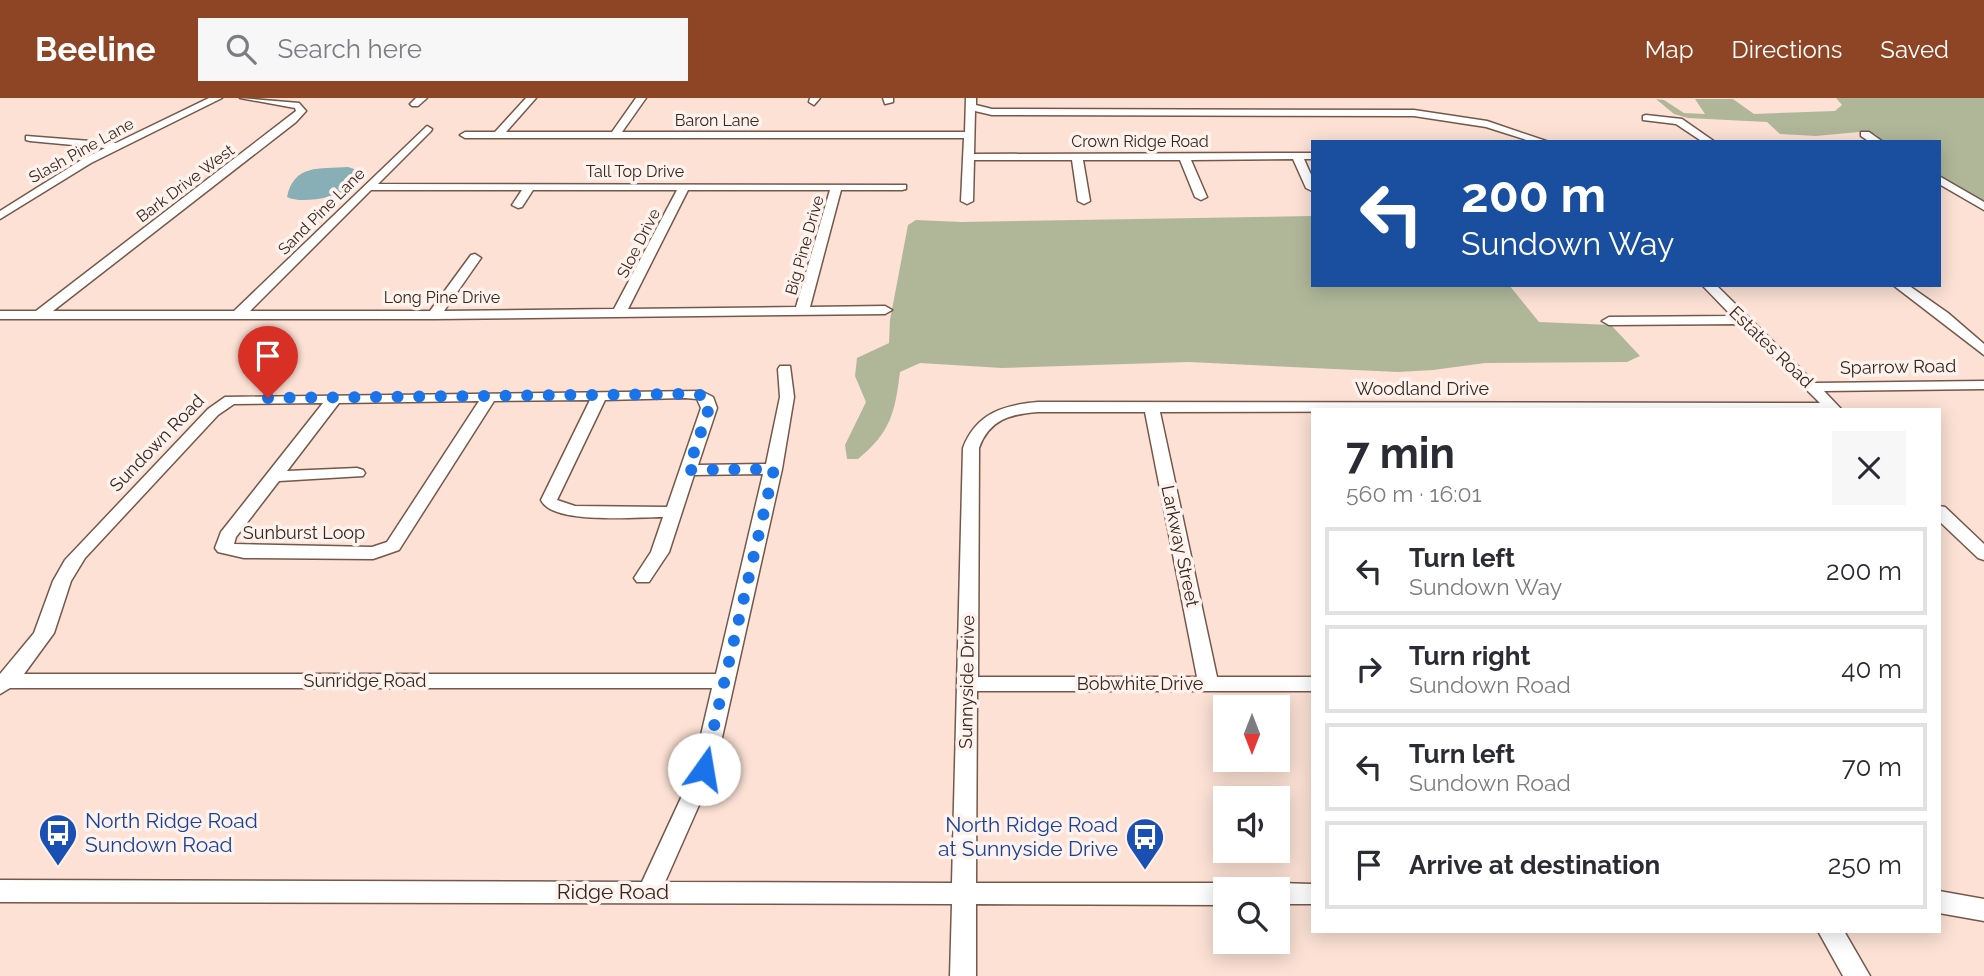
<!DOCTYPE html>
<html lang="en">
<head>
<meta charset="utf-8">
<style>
	body { margin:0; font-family:Raleway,sans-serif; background:#f7f7f7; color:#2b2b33; height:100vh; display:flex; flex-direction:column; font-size:26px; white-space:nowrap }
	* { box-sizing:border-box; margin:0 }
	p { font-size:23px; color:#7c7c81 }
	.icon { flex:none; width:38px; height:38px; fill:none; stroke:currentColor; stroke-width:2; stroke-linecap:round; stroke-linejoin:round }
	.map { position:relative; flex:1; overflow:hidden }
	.drawer { position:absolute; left:1311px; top:310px; width:630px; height:525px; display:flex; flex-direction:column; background:#fff; border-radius:0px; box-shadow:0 4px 18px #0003 }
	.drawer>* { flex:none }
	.guide { position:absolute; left:1311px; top:42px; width:630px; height:147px; border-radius:0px; box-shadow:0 4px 18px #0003; background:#1a4fa0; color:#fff; overflow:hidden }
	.needle { width:46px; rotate:180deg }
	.tools { position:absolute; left:1213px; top:597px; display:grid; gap:14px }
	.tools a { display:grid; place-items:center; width:77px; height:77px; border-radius:0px; background:#fff; box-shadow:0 4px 18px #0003; font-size:35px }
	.pin { position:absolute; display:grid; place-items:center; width:60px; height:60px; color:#fff; margin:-72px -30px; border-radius:50% 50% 50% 0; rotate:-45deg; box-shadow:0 0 7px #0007 }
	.pin .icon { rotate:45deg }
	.me { position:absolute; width:77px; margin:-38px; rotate:13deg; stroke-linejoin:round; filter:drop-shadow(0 0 5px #0008) }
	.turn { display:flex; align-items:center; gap:24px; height:147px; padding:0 35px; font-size:32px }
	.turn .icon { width:91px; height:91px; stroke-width:2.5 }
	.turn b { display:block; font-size:49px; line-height:60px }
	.round { display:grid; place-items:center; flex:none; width:74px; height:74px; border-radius:0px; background:#f7f7f7 }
	.summary { display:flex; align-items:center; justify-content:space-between; height:119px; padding:0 35px }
	h1 { font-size:42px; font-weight:700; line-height:52px }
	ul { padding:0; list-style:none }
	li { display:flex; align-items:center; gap:21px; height:88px; margin:0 14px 10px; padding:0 21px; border:4px solid #e1e1e2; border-radius:0px }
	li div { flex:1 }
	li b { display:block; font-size:26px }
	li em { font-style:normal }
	header { display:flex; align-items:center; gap:42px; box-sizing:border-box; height:98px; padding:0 35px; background:#8d4526; color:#fff }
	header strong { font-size:33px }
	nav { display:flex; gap:38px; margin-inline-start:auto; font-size:24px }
	.search { width:490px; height:63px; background:#f7f7f7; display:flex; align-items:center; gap:18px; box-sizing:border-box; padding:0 24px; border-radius:0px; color:#7c7c81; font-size:26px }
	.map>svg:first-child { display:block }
	.forest { fill:#b0b799 }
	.water { fill:#88afb5 }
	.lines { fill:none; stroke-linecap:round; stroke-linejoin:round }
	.minor-casing { stroke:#74584a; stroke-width:3 }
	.minor { fill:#fff; fill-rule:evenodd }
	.route { stroke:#1a73e8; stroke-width:12; stroke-dasharray:0 21.6 }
	.labels { text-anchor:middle; stroke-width:7; stroke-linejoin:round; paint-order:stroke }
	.far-street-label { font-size:16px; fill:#332721; stroke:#fff1eb }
	.street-label { font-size:18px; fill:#332721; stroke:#fff1eb }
	.near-transit-label { font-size:21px; fill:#164399; stroke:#fff1eb; text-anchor:start }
	.near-street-label { font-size:21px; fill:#332721; stroke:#fff1eb }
</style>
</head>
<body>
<header>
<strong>Beeline</strong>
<div class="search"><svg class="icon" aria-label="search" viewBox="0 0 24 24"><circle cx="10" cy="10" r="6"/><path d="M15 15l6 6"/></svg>Search here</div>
<nav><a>Map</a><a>Directions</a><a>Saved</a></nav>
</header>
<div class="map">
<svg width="1984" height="878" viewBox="0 0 1984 878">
	<rect width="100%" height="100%" fill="#fce1d4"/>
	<path class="forest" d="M1836 0H1984V107L1939 79V44H1884L1875 36 1859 34 1816 38 1780 36 1767 24 1688 20 1674 16 1656 1 1664 2 1684 15 1705 16 1695 1H1733L1754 16 1835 13 1842 7Z
		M1312 118V187H1509L1539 224 1611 227 1640 258 1627 264 1485 265 1433 272 1398 274 1189 264 1002 270 920 265 900 274C895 314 891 334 858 361H847L845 347 866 304 855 278 857 260 889 245 890 222 908 127 916 122 961 124Z"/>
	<path class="water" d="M348 69 363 74C359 80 354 87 348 91 334 100 301 106 287 99 294 66 319 71 348 69Z"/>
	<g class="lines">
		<g class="minor-casing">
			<path id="minor" d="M209 0H222L91 65 0 121V113L83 61 105 50 30 43 26 42V38L116 45Z
				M240 0 299 5 306 13 296 24 53 213H234L427 28 432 31 431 33 378 86 906 87V91L902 92H841L810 209 885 208 892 212 885 216 434 221H0V213H36L296 13 295 10ZM371 92H522L512 107 518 110 522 109 533 92H677L614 211 444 213 481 160 475 156 471 157 430 213H250ZM688 92H830L796 209 628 211Z
				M416 0H427L418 8H412L410 6Z
				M526 0H536L506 34H612L636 0H646L622 34H965L966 0H976V7L992 11 1414 12 1487 23 1549 44H1533L1486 29 1414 18 992 17 975 13 974 56 1312 55V61H1304L1312 79V93L1306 90 1293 61 1191 62 1207 99 1201 102 1195 99 1180 62H1083L1090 103 1084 106 1078 103 1072 62H974L973 103 967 106 961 103 964 40H465L460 37 465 34H495Z
				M810 0H820L814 7 809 4Z
				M883 0H893V4L885 6Z
				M1646 17 1682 21 1715 44H1703L1676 26 1643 22V18Z
				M1861 34H1869L1883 44H1870L1861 38Z
				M1939 78 1984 104V112L1939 86Z
				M1702 187H1716L1815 285 1984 283V291L1824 293 1842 312 1160 314 1217 579H1312V593H977L976 785H1225L1235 791H1225V807L976 806V878H950L952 806 0 804V782L642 784 687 687 693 671 712 590H10L0 596V576L34 535 53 483 65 462 208 311 225 299 701 293 713 299 717 310 698 367 766 366 780 299 778 271 780 268H790L794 299 782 371 715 671 665 784 952 785 963 350C976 315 1004 307 1038 304L1820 305 1740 226 1609 227 1602 223 1609 219 1732 218ZM685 300 697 301 701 310 667 409 575 408 557 402 605 302ZM590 302 541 402C552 427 637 419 663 419L651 454 634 480 637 484H649L669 454 694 377 763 376 716 576H24L54 535 71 483 85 460 218 317 234 306 323 305 221 434 215 450 218 454 244 460 373 461 399 452 494 303ZM479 303 387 444 372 449 234 446 236 439 279 383 363 378 365 375 363 372 357 370 287 373 339 305ZM1038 314H1145L1197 579H978L979 350C989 322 1010 316 1038 314Z
				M1893 187H1908L1948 215 1984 246V257Z
				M1939 408 1945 409 1984 446V462L1978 460 1939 423Z
				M1278 785 1312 786V806H1278V791H1268Z
				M1939 793 1984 801V823L1939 815Z
				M1818 833H1844L1870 878H1843Z"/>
		</g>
		<use href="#minor" class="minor"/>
	</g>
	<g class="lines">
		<path class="route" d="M268 300 685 296 701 297 708 302 709 310 688 372 774 371 704 671"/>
	</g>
	<defs>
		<g id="bus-pin" transform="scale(2.0125)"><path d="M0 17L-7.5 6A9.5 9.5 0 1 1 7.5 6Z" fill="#1a4fb4" stroke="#fff1eb"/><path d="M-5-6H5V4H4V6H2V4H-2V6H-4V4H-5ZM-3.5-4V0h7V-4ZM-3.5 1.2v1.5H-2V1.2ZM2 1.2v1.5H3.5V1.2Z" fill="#fff"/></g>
	</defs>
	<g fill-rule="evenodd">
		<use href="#bus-pin" x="58" y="735"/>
		<use href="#bus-pin" x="1145" y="739"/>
	</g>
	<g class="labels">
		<g class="far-street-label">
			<text x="717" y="28">Baron Lane</text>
			<text x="1140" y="49">Crown Ridge Road</text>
			<text transform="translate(81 52) rotate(-29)" y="6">Slash Pine Lane</text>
			<text x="635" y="79">Tall Top Drive</text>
			<text transform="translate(185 85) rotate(-37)" y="6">Bark Drive West</text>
			<text transform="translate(321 113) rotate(-45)" y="6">Sand Pine Lane</text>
			<text transform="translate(638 145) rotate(-63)" y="6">Sloe Drive</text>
			<text transform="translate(804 147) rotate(-74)" y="6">Big Pine Drive</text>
			<text x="442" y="205">Long Pine Drive</text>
		</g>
		<g class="street-label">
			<text transform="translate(1771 249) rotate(44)" y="6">Estates Road</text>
			<text transform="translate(1898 269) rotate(-1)" y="6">Sparrow Road</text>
			<text x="1422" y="297">Woodland Drive</text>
			<text transform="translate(157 345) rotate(-46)" y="6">Sundown Road</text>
			<text x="304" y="441">Sunburst Loop</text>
			<text transform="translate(1180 448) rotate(78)" y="6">Larkway Street</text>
			<text x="365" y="589">Sunridge Road</text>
			<text transform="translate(967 584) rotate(-89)" y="6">Sunnyside Drive</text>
			<text x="1140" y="592">Bobwhite Drive</text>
		</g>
		<g class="near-transit-label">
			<text x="85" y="730">North Ridge Road<tspan x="85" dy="24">Sundown Road</tspan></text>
			<text x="1118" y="734" text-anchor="end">North Ridge Road<tspan x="1118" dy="24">at Sunnyside Drive</tspan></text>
		</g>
		<g class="near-street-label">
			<text x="613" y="801">Ridge Road</text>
		</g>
	</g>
</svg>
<div class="tools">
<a><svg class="needle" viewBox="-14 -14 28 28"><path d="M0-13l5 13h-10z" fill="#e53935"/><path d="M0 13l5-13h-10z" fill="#7c7c81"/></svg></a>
<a><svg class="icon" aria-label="sound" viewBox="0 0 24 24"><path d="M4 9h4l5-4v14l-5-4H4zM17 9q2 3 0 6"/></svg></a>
<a><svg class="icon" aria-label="search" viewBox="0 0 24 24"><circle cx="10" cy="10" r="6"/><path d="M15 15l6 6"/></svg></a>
</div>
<div class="pin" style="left:268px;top:300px;background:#d93025"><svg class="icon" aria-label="arrive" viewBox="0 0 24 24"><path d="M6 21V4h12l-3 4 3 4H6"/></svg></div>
<svg class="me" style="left:704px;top:671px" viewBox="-20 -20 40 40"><circle r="19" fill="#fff"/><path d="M0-13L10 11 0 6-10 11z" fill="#1a73e8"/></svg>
<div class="guide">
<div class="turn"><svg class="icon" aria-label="left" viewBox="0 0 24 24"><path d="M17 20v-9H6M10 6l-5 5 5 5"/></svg><div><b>200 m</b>Sundown Way</div></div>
</div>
<section class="drawer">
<div class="summary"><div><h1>7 min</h1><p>560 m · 16:01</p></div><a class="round"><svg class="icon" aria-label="close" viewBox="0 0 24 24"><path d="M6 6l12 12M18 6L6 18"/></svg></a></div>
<ul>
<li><svg class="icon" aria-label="left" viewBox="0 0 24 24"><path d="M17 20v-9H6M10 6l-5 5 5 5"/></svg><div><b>Turn left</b><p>Sundown Way</p></div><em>200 m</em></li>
<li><svg class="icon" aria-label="right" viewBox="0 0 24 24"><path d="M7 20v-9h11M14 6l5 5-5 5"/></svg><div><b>Turn right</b><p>Sundown Road</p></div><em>40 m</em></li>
<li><svg class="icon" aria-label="left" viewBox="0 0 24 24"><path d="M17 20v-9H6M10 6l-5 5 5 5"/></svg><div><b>Turn left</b><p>Sundown Road</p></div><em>70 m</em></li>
<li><svg class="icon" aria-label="arrive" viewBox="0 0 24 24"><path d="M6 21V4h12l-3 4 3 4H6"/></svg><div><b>Arrive at destination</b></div><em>250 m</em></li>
</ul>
</section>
</div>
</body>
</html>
